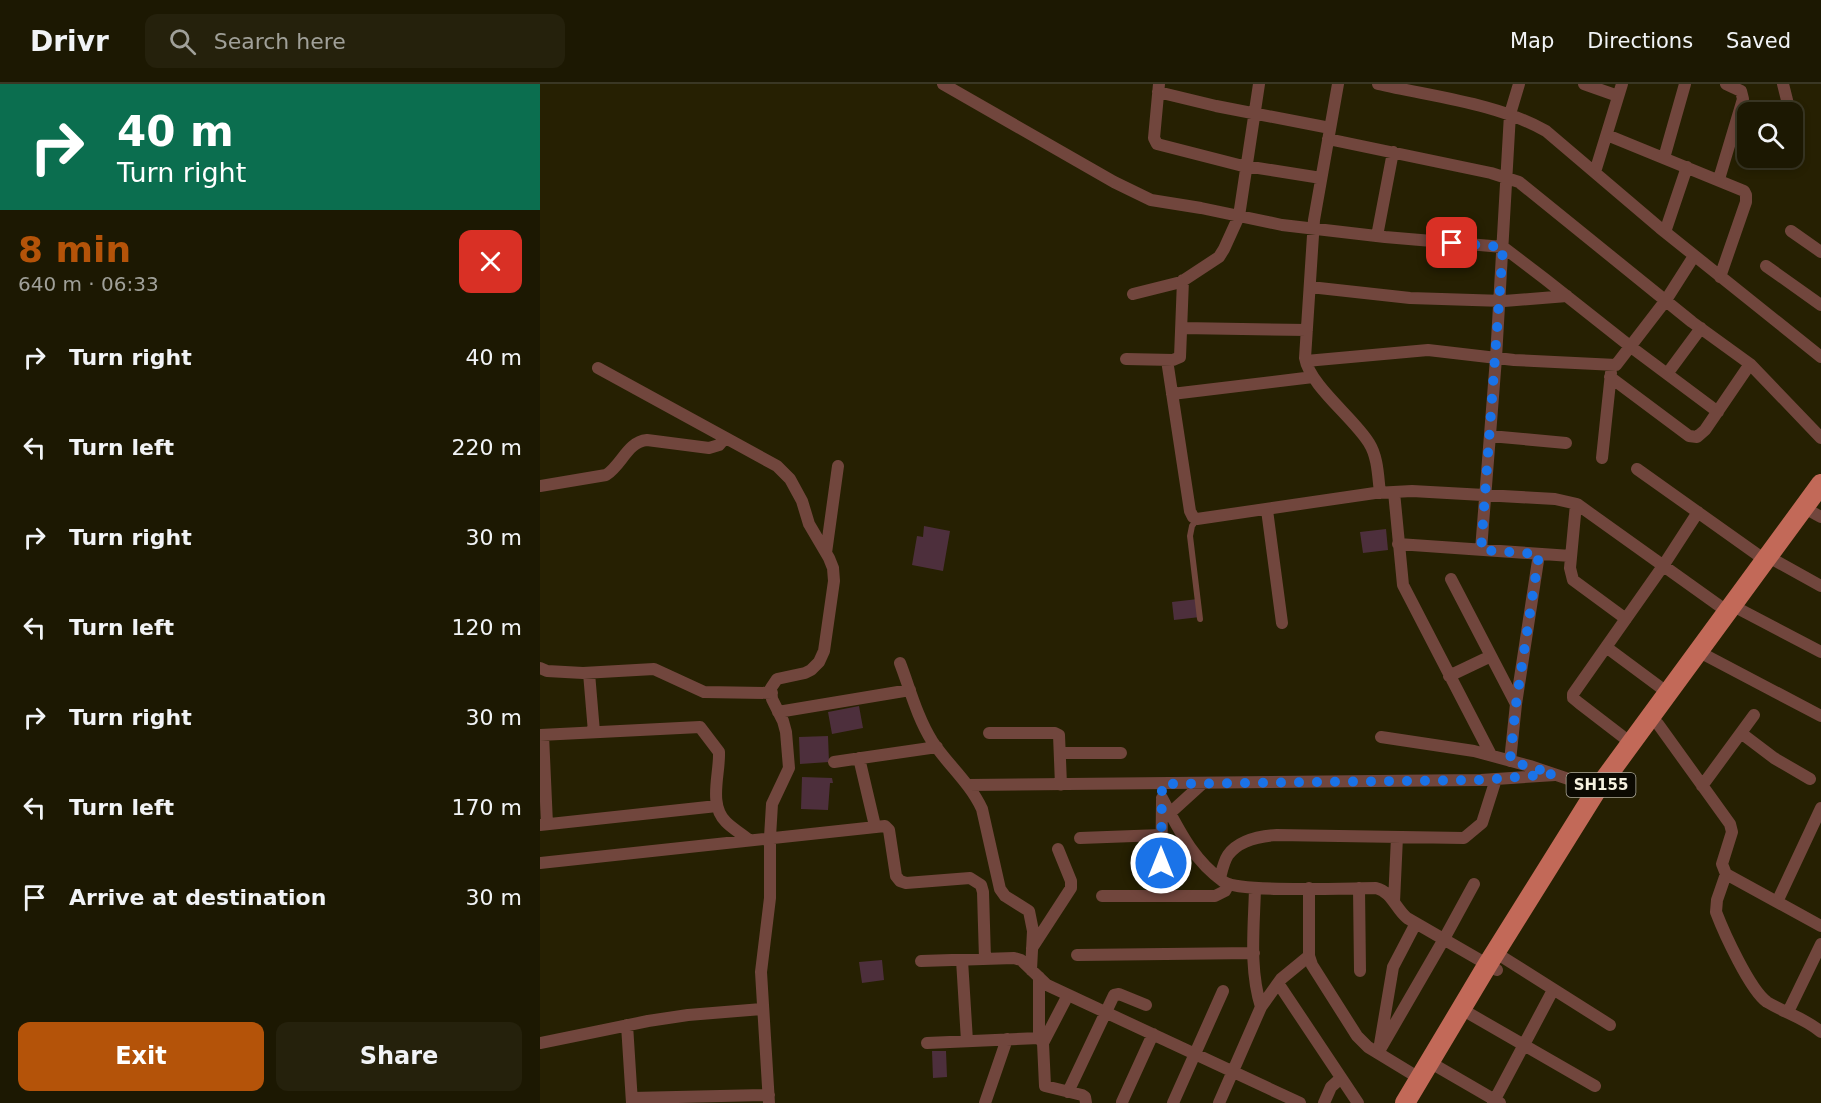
<!DOCTYPE html>
<html lang="en">
<head>
<meta charset="utf-8">
<style>
	body { margin:0; font-family:"DejaVu Sans",sans-serif; background:#25210c; color:#f1f3f6; height:100vh; display:flex; flex-direction:column; font-size:22px; white-space:nowrap }
	* { box-sizing:border-box; margin:0 }
	p { font-size:20px; color:#a0a099 }
	.icon { flex:none; width:33px; height:33px; fill:none; stroke:currentColor; stroke-width:2; stroke-linecap:round; stroke-linejoin:round }
	.map { position:relative; flex:1; overflow:hidden }
	.sheet { display:flex; flex-direction:column; background:#1c1802; width:540px }
	.sheet>* { flex:none }
	.hud { background:#0b6e4f; color:#fff; overflow:hidden }
	.tools { position:absolute; left:1197px; top:18px; display:grid; gap:12px }
	.tools a { display:grid; place-items:center; width:66px; height:66px; border-radius:12px; background:#1c1802; box-shadow:0 3px 9px #0003,0 0 0 2px #3a3724; font-size:30px }
	.pin { position:absolute; display:grid; place-items:center; width:51px; height:51px; color:#fff; margin:-26px; border-radius:12px; box-shadow:0 3px 9px #0006 }
	.me { position:absolute; width:66px; margin:-33px; rotate:0deg; stroke-linejoin:round; filter:drop-shadow(0 0 4px #0008) }
	.turn { display:flex; align-items:center; gap:21px; height:126px; padding:0 18px; font-size:27px }
	.turn .icon { width:78px; height:78px; stroke-width:2.5 }
	.turn b { display:block; font-size:42px; line-height:51px }
	.round { display:grid; place-items:center; flex:none; width:63px; height:63px; border-radius:12px; background:#25210c }
	.headline { display:flex; align-items:center; justify-content:space-between; height:102px; padding:0 18px }
	h1 { font-size:36px; font-weight:700; line-height:45px; color:#b45309 }
	.cta { display:flex; gap:12px; margin-top:auto; padding:12px 18px }
	.cta a { flex:1; height:69px; border-radius:12px; background:#b45309; color:#fff; font-size:24px; font-weight:700; line-height:69px; text-align:center }
	.cta a+a { background:#25210c; color:#f1f3f6 }
	ul { padding:0; list-style:none }
	li { display:flex; align-items:center; gap:18px; height:90px; padding:0 18px }
	li div { flex:1 }
	li b { display:block; font-size:22px }
	li em { font-style:normal }
	header { display:flex; align-items:center; gap:36px; box-sizing:border-box; height:84px; padding:0 30px; background:#1c1802; border-bottom:2px solid #3a3724 }
	header strong { font-size:28px }
	nav { display:flex; gap:33px; margin-inline-start:auto; font-size:21px }
	.search { width:420px; height:54px; background:#25210c; display:flex; align-items:center; gap:15px; box-sizing:border-box; padding:0 21px; border-radius:12px; color:#a0a099; font-size:22px }
	main { display:flex; flex:1; min-height:0 }
	.map>svg:first-child { display:block }
	.building { fill:#4d2f3c }
	.lines { fill:none; stroke-linecap:round; stroke-linejoin:round }
	.lane { stroke:#71463d; stroke-width:6 }
	.street { stroke:#71463d; stroke-width:12 }
	.primary { stroke:#c26958; stroke-width:20 }
	.route { stroke:#1a73e8; stroke-width:10; stroke-dasharray:0 18 }
	.labels { text-anchor:middle; stroke-width:6; stroke-linejoin:round; paint-order:stroke }
	.shield { fill:#0c0a02; stroke:#b0ac9d; stroke-width:1.5 }
	.shield-label { font-size:15px; font-weight:bold; fill:#f6f2e0 }
</style>
</head>
<body>
<header>
<strong>Drivr</strong>
<div class="search"><svg class="icon" aria-label="search" viewBox="0 0 24 24"><circle cx="10" cy="10" r="6"/><path d="M15 15l6 6"/></svg>Search here</div>
<nav><a>Map</a><a>Directions</a><a>Saved</a></nav>
</header>
<main>
<section class="sheet">
<div class="hud">
<div class="turn"><svg class="icon" aria-label="right" viewBox="0 0 24 24"><path d="M7 20v-9h11M14 6l5 5-5 5"/></svg><div><b>40 m</b>Turn right</div></div>
</div>
<div class="headline"><div><h1>8 min</h1><p>640 m · 06:33</p></div><a class="round" style="background:#d93025;color:#fff"><svg class="icon" aria-label="close" viewBox="0 0 24 24"><path d="M6 6l12 12M18 6L6 18"/></svg></a></div>
<ul>
<li><svg class="icon" aria-label="right" viewBox="0 0 24 24"><path d="M7 20v-9h11M14 6l5 5-5 5"/></svg><div><b>Turn right</b></div><em>40 m</em></li>
<li><svg class="icon" aria-label="left" viewBox="0 0 24 24"><path d="M17 20v-9H6M10 6l-5 5 5 5"/></svg><div><b>Turn left</b></div><em>220 m</em></li>
<li><svg class="icon" aria-label="right" viewBox="0 0 24 24"><path d="M7 20v-9h11M14 6l5 5-5 5"/></svg><div><b>Turn right</b></div><em>30 m</em></li>
<li><svg class="icon" aria-label="left" viewBox="0 0 24 24"><path d="M17 20v-9H6M10 6l-5 5 5 5"/></svg><div><b>Turn left</b></div><em>120 m</em></li>
<li><svg class="icon" aria-label="right" viewBox="0 0 24 24"><path d="M7 20v-9h11M14 6l5 5-5 5"/></svg><div><b>Turn right</b></div><em>30 m</em></li>
<li><svg class="icon" aria-label="left" viewBox="0 0 24 24"><path d="M17 20v-9H6M10 6l-5 5 5 5"/></svg><div><b>Turn left</b></div><em>170 m</em></li>
<li><svg class="icon" aria-label="arrive" viewBox="0 0 24 24"><path d="M6 21V4h12l-3 4 3 4H6"/></svg><div><b>Arrive at destination</b></div><em>30 m</em></li>
</ul>
<div class="cta"><a>Exit</a><a>Share</a></div>
</section>
<div class="map">
<svg width="1281" height="1019" viewBox="0 0 1281 1019">
	<rect width="100%" height="100%" fill="#262002"/>
	<path class="building" d="M384 442 410 447 403 487 372 481 377 452 383 453Z
		M846 445 848 466 823 469 820 448Z
		M658 515 660 533 634 536 632 518Z
		M319 622 323 644 292 650 288 628Z
		M288 652 289 678 260 680 259 653Z
		M262 693 292 694 293 699H290L288 726 261 725Z
		M342 876 344 896 322 899 319 878Z
		M392 967H406L407 993 393 994Z"/>
	<g class="lines">
		<path class="lane" d="M657 435 652 442 650 452 660 535"/>
		<path class="street" d="M403 0 574 98 611 116 661 124 742 141 845 153 963 163 1005 195 1091 263 1178 328
			M619 0 614 54 617 60 699 81 781 94
			M798 0 774 136 765 274C770 302 814 334 829 359 838 373 838 393 840 409
			M838 0C894 13 956 19 1006 47L1120 144 1281 273
			M1044 0 1078 12
			M1243 0 1250 28
			M618 8 676 22 790 44
			M1067 51 1204 107 1206 111V118L1180 193
			M788 55 951 89 979 98 1152 238 1210 280 1281 354
			M1252 62 1253 73
			M1124 74 1145 0
			M1055 88 1082 0
			M1179 95 1203 15 1201 7 1186 0
			M1251 147 1281 168
			M1125 148 1147 83
			M837 152 853 68
			M1226 182 1281 221
			M770 203 870 214 964 217 1027 212
			M593 210 641 198 679 173 684 165 699 132 719 0
			M642 244 767 246
			M586 275 633 276 640 273 643 196
			M627 276 650 427 653 433 657 435 835 409 872 407 1015 415 1037 420 1188 528
			M766 277 888 266 974 276 1076 281 1126 216 1154 172
			M58 284 237 382 250 395 262 417 269 440 289 474 293 484 294 497 284 567 279 578 271 586 265 589 237 595 231 604 232 615 243 637 246 648 249 684 232 720 230 753V814L221 888 229 1019
			M1127 290 1161 244
			M1070 293 1149 352 1157 353 1165 346 1210 280
			M632 310 773 293
			M950 352 1026 359
			M1062 374 1071 289
			M1097 385 1225 476
			M0 402 66 391C82 381 87 358 107 356L169 364 179 361 185 354
			M854 408 863 501 951 671
			M1036 420 1030 484 1033 496 1086 535
			M727 426 742 539
			M1270 427 1281 433
			M858 460 1031 472
			M941 466 956 274 970 30 979 0
			M286 469 298 382
			M1234 476 1281 502
			M911 495 976 620
			M1199 525 1281 568
			M1066 563 1128 609
			M1165 571 1281 632
			M360 579C370 605 377 633 392 657 408 681 430 699 442 725L460 805 465 812 489 827 493 847 491 886
			M0 584 7 587 43 589 114 585 164 608 232 609
			M49 589 54 648
			M909 592 951 572
			M238 628 370 606
			M1118 640 1190 740 1192 748 1182 780 1186 790 1281 842
			M449 649H515L519 651 521 701
			M1201 649 1234 674 1270 695
			M0 651 160 643 179 668C180 690 168 720 186 738 193 745 202 750 209 756
			M3 651 7 740
			M841 653 934 667 990 682 1058 705
			M1091 659 1039 619 1033 614V610L1123 482 1158 428
			M521 669H581
			M319 674 335 742
			M970 677 976 620 999 470
			M294 678 397 663
			M428 701 941 696 1015 691
			M1162 702 1214 631
			M622 714C639 746 653 776 684 798 700 809 810 804 836 804 852 808 855 824 867 834L957 886
			M630 729 663 699
			M0 741 177 722
			M540 754 621 751
			M0 779 345 742 349 746 356 792 360 797 366 799 430 794 441 801 443 808 445 875
			M1186 790 1177 816 1176 828C1184 849 1210 906 1227 918 1245 929 1265 934 1281 948
			M680 794C682 786 684 777 688 771 699 756 720 752 737 751L924 754 942 739 956 695
			M715 804C714 844 709 885 721 923
			M769 804V872L772 881 817 952 828 963 879 994
			M819 804 820 887
			M621 811 622 716
			M562 812H675L685 807 689 800
			M854 818 857 753
			M1237 818 1281 724
			M492 864 531 804V797L518 765
			M537 871 714 869
			M964 874 1070 941
			M422 876 427 957
			M381 877 474 874 481 876 507 901 760 1019
			M738 899 818 1019
			M1248 928 1281 860
			M930 930 1055 1002
			M87 941 92 1019
			M499 954V893
			M0 959 108 937 148 931 222 925
			M387 959 499 954 503 959 505 1002 542 1011 545 1013 546 1019
			M503 959 528 911
			M840 960 853 883 876 839
			M838 969 904 855 934 800
			M898 983 960 1019
			M528 1008 574 911 579 910 606 921
			M92 1014 229 1011
			M582 1018 613 950
			M445 1019 467 955
			M633 1019 683 907
			M679 1019 721 923 741 895 769 872
			M784 1019 791 1003 801 994
			M953 1019 1013 906"/>
		<path class="primary" d="M865 1019 948 880 1056 707 1281 400"/>
	</g>
	<g class="lines">
		<path class="route" d="M621 779 622 700 941 696 1014 690 970 677 976 620 999 470 941 466 963 163 912 159"/>
	</g>
	<g class="labels">
		<rect class="shield" x="1026.5" y="689" width="69" height="24" rx="4.5"/>
		<g class="shield-label">
			<text x="1061" y="706">SH155</text>
		</g>
	</g>
</svg>
<div class="tools">
<a><svg class="icon" aria-label="search" viewBox="0 0 24 24"><circle cx="10" cy="10" r="6"/><path d="M15 15l6 6"/></svg></a>
</div>
<div class="pin" style="left:912px;top:159px;background:#d93025"><svg class="icon" aria-label="arrive" viewBox="0 0 24 24"><path d="M6 21V4h12l-3 4 3 4H6"/></svg></div>
<svg class="me" style="left:621px;top:779px" viewBox="-20 -20 40 40"><circle r="17" fill="#1a73e8" stroke="#fff" stroke-width="3"/><path d="M0-11L8 9 0 5-8 9z" fill="#fff"/></svg>
</div>
</main>
</body>
</html>
